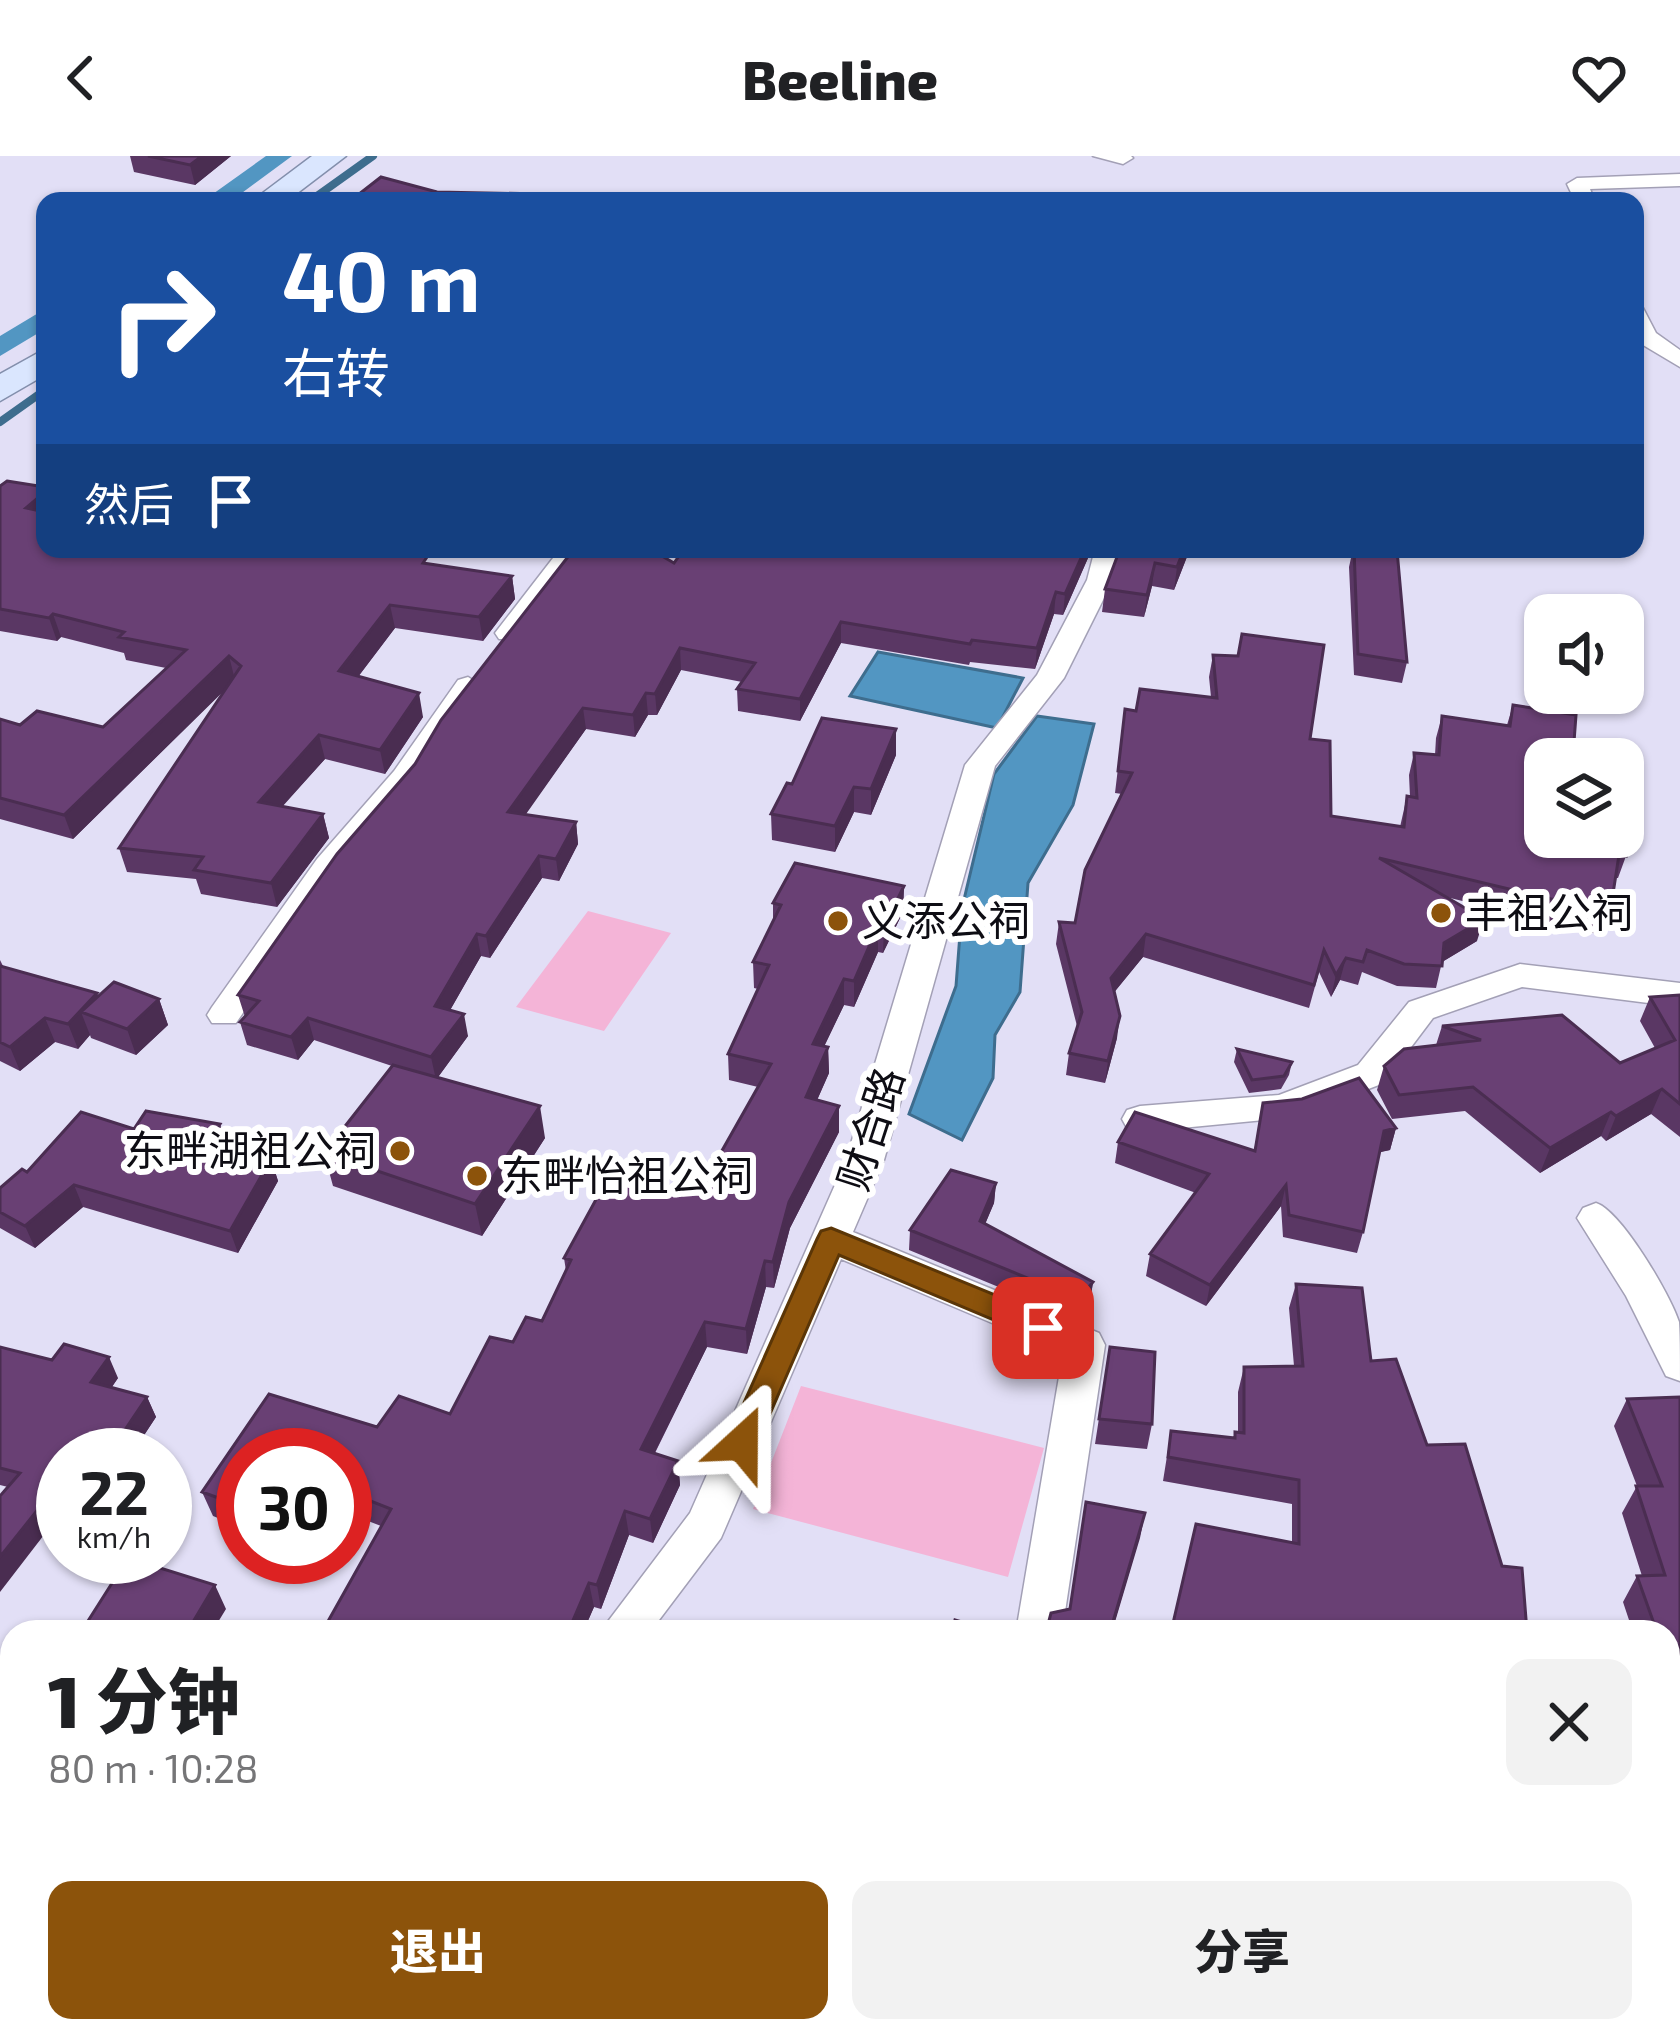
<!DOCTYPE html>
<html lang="zh">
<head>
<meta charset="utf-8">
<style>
	body { margin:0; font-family:"Exo 2","Noto Sans SC",sans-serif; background:#f2f2f2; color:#202124; height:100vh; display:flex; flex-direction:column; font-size:45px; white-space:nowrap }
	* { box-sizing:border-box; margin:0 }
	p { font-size:39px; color:#757577 }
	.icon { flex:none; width:66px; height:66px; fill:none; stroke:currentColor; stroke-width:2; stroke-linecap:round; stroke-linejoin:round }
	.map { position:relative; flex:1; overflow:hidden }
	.details { position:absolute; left:0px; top:1464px; width:1680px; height:423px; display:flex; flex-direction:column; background:#fff; border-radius:36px 36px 0 0; box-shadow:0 3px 9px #0004 }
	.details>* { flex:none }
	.top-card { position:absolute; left:36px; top:36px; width:1608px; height:366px; border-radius:24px; box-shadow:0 3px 9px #0004; background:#1a4fa0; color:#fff; overflow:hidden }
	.buttons { position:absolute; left:1524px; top:438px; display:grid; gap:24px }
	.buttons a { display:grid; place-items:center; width:120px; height:120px; border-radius:24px; background:#fff; box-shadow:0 3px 9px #0004; font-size:60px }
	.speed { position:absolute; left:36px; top:1272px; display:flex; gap:24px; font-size:60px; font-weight:700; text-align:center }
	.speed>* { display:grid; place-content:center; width:156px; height:156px; border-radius:50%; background:#fff; box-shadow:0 3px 9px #0004; line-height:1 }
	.speed small { font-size:30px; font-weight:400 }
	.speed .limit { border:18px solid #d22; background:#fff; color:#111 }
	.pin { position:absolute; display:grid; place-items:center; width:102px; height:102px; color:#fff; margin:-51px; border-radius:24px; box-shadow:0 6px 18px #0006 }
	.me { position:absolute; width:132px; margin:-66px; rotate:24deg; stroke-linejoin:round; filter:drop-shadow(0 0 9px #0008) }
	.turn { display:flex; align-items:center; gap:42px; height:252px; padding:0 48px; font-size:54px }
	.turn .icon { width:156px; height:156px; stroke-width:2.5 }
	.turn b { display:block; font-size:84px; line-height:102px }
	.then { display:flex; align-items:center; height:114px; padding:0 48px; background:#0003; gap:24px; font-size:45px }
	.round { display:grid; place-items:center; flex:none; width:126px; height:126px; border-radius:24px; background:#f2f2f2 }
	.summary { display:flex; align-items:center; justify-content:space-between; height:204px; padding:0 48px }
	h1 { font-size:72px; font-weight:800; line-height:90px }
	.action { display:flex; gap:24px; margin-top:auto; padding:24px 48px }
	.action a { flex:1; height:138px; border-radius:24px; background:#8c530b; color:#fff; font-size:48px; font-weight:800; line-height:138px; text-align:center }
	.action a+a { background:#f2f2f2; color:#202124 }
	header { display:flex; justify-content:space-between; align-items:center; height:156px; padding:0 48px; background:#fff; font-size:54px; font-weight:800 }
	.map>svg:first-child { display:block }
	.green { fill:#f4b4d7 }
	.water { fill:#5296c2; stroke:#3e6d8e; stroke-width:3 }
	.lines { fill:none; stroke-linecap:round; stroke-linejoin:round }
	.stream { stroke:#3e6d8e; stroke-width:8 }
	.canal { fill:#5296c2; fill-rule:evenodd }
	.street-casing { stroke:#a3a0b6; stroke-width:3 }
	.primary-casing { stroke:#838fac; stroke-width:3 }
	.street { fill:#fff; fill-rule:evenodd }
	.primary { fill:#dae6fe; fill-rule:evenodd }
	.wall { fill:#5a3764 }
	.shaded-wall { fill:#4a2d51 }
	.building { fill:#694074; stroke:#4a2d51; stroke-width:3 }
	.route { fill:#8c530b; stroke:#5b3607; stroke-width:3 }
	.poi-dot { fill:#8c530b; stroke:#fff; stroke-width:4.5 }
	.labels { text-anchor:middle; stroke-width:12; stroke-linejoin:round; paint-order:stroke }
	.poi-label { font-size:42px; fill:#0e0d14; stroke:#fff; text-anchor:start }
	.street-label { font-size:42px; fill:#0e0d14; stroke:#fff }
</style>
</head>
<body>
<header><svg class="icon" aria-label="back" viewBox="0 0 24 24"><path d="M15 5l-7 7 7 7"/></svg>Beeline<svg class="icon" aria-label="heart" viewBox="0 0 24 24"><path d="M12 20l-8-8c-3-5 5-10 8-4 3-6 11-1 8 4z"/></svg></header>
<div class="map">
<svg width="1680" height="1886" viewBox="0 0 1680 1886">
	<rect width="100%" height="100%" fill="#e2dff6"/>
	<path class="green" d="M588 755 671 777 604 875 516 851Z
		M801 1230 1044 1292 1008 1421 753 1353Z"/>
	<path class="water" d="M878 496 1023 522 997 572 850 540Z
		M1037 560 1094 568 1073 649 1028 727 1020 836 995 879 993 922 962 984 909 958 956 830 962 752 994 618Z"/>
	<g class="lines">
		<path class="stream" d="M310 45 373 0
			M0 266 45 234"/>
		<path class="canal" d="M266 0H292L231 45H203Z
			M45 153V173L0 200V180Z"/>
		<g class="street-casing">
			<path id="street" d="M1093 0H1131L1133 2 1123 8Z
				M1680 18V30L1590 33 1595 45H1575L1567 28 1577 22Z
				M1635 150 1643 152 1656 177 1680 194V211L1638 186Z
				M560 393H587L519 483H499L495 477Z
				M1095 393H1121L1113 424 1064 522 995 610 884 1004 853 1076 1099 1177 1105 1189 1062 1476H1016L1063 1197 841 1103 721 1382 650 1476H600L690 1357 846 1004 965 609 1037 519 1087 424Z
				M468 521 482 530 416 627 339 717 236 867H212L207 859 212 851 317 703 394 615 458 524Z
				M1520 808 1680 827V851L1522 831 1433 862 1384 927 1295 961 1140 976 1127 972 1122 963 1127 954 1140 950 1279 939 1358 909 1409 846Z
				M1596 1047C1621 1055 1670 1138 1679 1166 1680 1183 1680 1207 1680 1225L1666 1220 1626 1140 1577 1062 1583 1052Z
				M184 1875H243L239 1886H180Z"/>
		</g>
		<g class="primary-casing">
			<path id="primary" d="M312 0H346L287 45H252Z
				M45 193V219L0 245V218Z"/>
		</g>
		<use href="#street" class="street"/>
		<use href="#primary" class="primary"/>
	</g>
	<path class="wall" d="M130 0H231L195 29 134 16Z
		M0 330 45 393 431 408 512 420 515 443 483 485 395 472 358 521 423 561 385 618 325 603 282 650 323 658 329 682 277 751 201 738 196 723 127 716 119 692 225 533 73 683 0 663V563L20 569 103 571 166 512 126 504 124 497 61 481 57 485 0 475Z
		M574 393H658L656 397 674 407 684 393H1089L1088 402 1063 459 1054 458 1035 513 970 506 969 509 841 487 800 565 738 555 737 533 742 526 681 514 657 559H648L635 581 586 573 525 658 576 666 578 688 559 725 542 722 490 802 481 800 450 854 468 880 438 921 545 982 482 1080 333 1030 324 997 392 910 314 884 298 904 247 889 240 866 245 861 238 839 415 608Z
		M1120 393H1190L1174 434 1152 430 1144 461 1102 456 1105 433Z
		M1353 393 1407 506 1402 527 1354 519 1349 411Z
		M1213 499 1310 583 1331 660 1400 671 1407 640 1410 641 1409 619 1414 597 1435 599 1436 582 1442 560 1507 569 1513 549 1545 603 1626 700 1618 722H1616L1610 757 1601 779 1446 741 1477 785 1442 806 1436 832 1397 830 1362 816 1358 829 1340 824 1331 841 1319 816 1309 852 1143 801 1114 836 1117 882 1105 927 1066 919 1069 897 1077 870 1056 788 1059 766 1075 767 1122 638 1115 637 1125 553 1136 555 1211 541 1209 521Z
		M896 573V599L871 659 854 656 835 696 772 684 771 658 792 628Z
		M795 707 904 730 903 756 883 797 878 796 854 851 844 849 824 890 828 891 829 917 817 944 839 950V976L790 1072 774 1132 766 1131 747 1198 707 1191 655 1297 678 1305 680 1329 653 1387 629 1379 601 1453 594 1451 583 1476H322L381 1370 345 1356V1299H243V1372L213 1360 202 1336 269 1238 377 1271 399 1240 450 1258 490 1181 513 1186 526 1161 542 1165 566 1115 564 1102 610 1018 698 1037 758 931 729 924 728 898 758 833 754 832 753 806 773 764V747Z
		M0 804 4 812 98 840 159 843 168 869 136 899 91 882 90 879 78 893 55 886 20 915 0 905Z
		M1680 839V981L1651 958 1606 985 1601 980 1540 1017 1465 955 1392 963 1377 934 1384 910 1436 889 1442 870 1620 907 1655 892 1640 865 1650 841Z
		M1237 893 1292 906 1289 919 1281 933 1249 937 1234 906Z
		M1263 947 1396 972 1390 994 1379 996 1363 1076 1357 1097 1283 1081 1281 1050 1206 1150 1146 1120 1150 1098 1196 1037 1115 1007 1118 986 1254 995Z
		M134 973 227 990 224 994 271 1003 278 1025 238 1097 83 1051 35 1092 0 1072V1032L27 1016Z
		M996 1027 994 1047 985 1068 1093 1126 1090 1146 1076 1163 909 1094 910 1074Z
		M1296 1128 1371 1205 1427 1289 1502 1410 1292 1386V1348L1163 1325 1171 1275 1234 1282 1235 1276H1238V1236L1244 1211 1294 1210 1289 1152Z
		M0 1191 118 1222 112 1231 147 1241 156 1261 131 1299H63V1363L57 1362 8 1331 0 1329Z
		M1110 1191 1152 1268 1147 1293 1095 1288Z
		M1680 1241V1536H1668V1476H1633L1623 1446 1637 1420H1642L1622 1357 1637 1330 1614 1270 1627 1243Z
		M1680 1674V1804L1668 1800V1675Z
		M1255 1875H1646L1648 1886H1254Z"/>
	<path class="shaded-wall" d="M202 0H231L195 29 190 9Z
		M45 336V365L26 352Z
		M1085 393H1089L1088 402 1063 459 1065 438Z
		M1184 393H1190L1174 434 1177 411Z
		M1155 407 1152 430 1144 461 1147 439Z
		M512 420 515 443 483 485 479 461Z
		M1056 436 1054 458 1035 513 1037 492Z
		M390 449 395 472 344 539 339 515Z
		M53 458 61 481 57 485 49 462Z
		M841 466V487L800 565V543Z
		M680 492 681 514 657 559 655 538Z
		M229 500 235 524 73 683 64 659Z
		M419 537 423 561 385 618 380 594Z
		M646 537 648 559 635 581 633 559Z
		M583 552 586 573 512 678 508 656Z
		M896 573V599L871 659V633Z
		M319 579 325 603 265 670 259 646Z
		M854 631V656L835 696V670Z
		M323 658 329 682 277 751 271 727Z
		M576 666 578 688 559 725 556 703Z
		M539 700 542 722 490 802 486 780Z
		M904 730 903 756 883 797 884 771Z
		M1484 763 1477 785 1437 809 1444 787Z
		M878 770V796L854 851V825Z
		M477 778 481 800 440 872 435 850Z
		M1146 778 1143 801 1108 844 1111 822Z
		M1346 802 1340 824 1331 841 1336 819Z
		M844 823V849L813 914V888Z
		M97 837 106 861 81 856 90 879 78 893 68 868Z
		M159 843 168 869 136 899 127 873Z
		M464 858 468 880 436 924 431 901Z
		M1120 860 1117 882 1105 927 1108 905Z
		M45 862 55 886 20 915 10 891Z
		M308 862 314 884 298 904 291 881Z
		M828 891 829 917 807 967 806 941Z
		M1662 933 1651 958 1606 985 1616 960Z
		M540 950 545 982 482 1080 475 1048Z
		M839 950V976L790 1072 774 1132 773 1106 789 1046Z
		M1611 956 1601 980 1540 1017 1550 992Z
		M220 968 227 990 213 1013 205 991Z
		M1396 972 1390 994 1377 997 1384 975Z
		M271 1003 278 1025 238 1097 230 1075Z
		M996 1027 994 1047 978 1085 980 1065Z
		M74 1029 83 1051 35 1092 25 1070Z
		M1286 1029 1281 1050 1206 1150 1210 1129Z
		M765 1105 766 1131 747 1198 746 1173Z
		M1093 1126 1090 1146 1076 1163 1079 1143Z
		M705 1166 707 1191 644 1318 641 1293Z
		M109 1201 118 1222 101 1246 91 1226Z
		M147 1241 156 1261 131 1299H111L110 1296Z
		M678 1305 680 1329 653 1387 650 1363Z
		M63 1333V1357L56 1344Z
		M47 1342 57 1362 0 1436V1401Z
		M625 1355 629 1379 601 1453 597 1429Z
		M1145 1357 1140 1382 1112 1476H1110Z
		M589 1427 594 1451 583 1476H568Z
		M215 1429 226 1453 212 1476H187Z
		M12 1689V1741L0 1759V1706Z
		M12 1837V1875H21L13 1886H0V1854Z
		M467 1875H479L476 1886 465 1881Z"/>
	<path class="building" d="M148 0H202L190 9Z
		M381 21 437 36 543 38 544 44 354 45 359 38Z
		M7 325 45 331V336L26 352 45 356V393H391L429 398 423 407 512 420 479 461 390 449 339 515 419 537 380 594 319 579 259 646 323 658 271 727 194 714 203 701 119 692 241 510 229 500 64 659 0 642V563L20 569 37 555 103 571 186 494 119 481 124 476 53 458 49 462 0 453V330Z
		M574 393H650L674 407 684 393H1085L1065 438 1056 436 1037 492 972 484 970 488 841 466 800 543 737 533 755 507 680 492 655 538 646 537 633 559 583 552 508 656 576 666 556 703 539 700 486 780 477 778 435 850 464 858 431 901 308 862 291 881 240 866 259 845 238 839 337 698 415 608 441 564Z
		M1120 393H1184L1177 411 1155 407 1147 439 1105 433Z
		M1354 393 1397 394 1407 506 1358 498Z
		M1242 478 1324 489 1310 583 1330 585 1331 660 1404 671 1407 640 1417 642 1414 597 1439 599 1442 560 1510 570 1513 549 1576 559 1574 586 1599 589 1601 603H1545V681H1623V660L1626 700 1619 699 1610 757 1379 702 1484 763 1444 787 1442 810 1404 808 1367 794 1363 806 1346 802 1336 819 1324 794 1314 829 1146 778 1111 822 1120 860 1108 905 1069 897 1082 856 1059 766 1075 767 1085 714 1132 617 1118 615 1125 553 1136 555 1140 533 1217 542 1213 499 1238 500Z
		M822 562 896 573 871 633 854 631 835 670 771 658 787 627 792 628Z
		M795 707 904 730 884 771 878 770 854 825 844 823 813 888 828 891 806 941 839 950 789 1046 773 1106 765 1105 746 1173 705 1166 641 1293 678 1305 650 1363 625 1355 597 1429 589 1427 568 1476H322L391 1353 345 1335V1299H243V1351L202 1336 269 1238 377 1271 399 1240 450 1258 490 1181 513 1186 526 1161 542 1165 571 1104 564 1102 610 1018 698 1037 771 908 728 898 769 809 753 806 781 749 773 747Z
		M0 810 97 837 68 868 45 862 10 891 0 886Z
		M114 826 159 843 127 873 81 856Z
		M1680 839V948L1662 933 1616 960 1611 956 1550 992 1473 931 1399 939 1384 910 1404 893 1481 884 1442 870 1562 859 1620 907 1675 884 1650 841Z
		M1237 893 1292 906 1284 920 1252 924Z
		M393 909 540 950 475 1048 324 997Z
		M1359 922 1396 972 1384 975 1363 1076 1289 1059 1286 1029 1210 1129 1150 1098 1209 1018 1118 986 1135 956 1255 995 1263 947 1302 943Z
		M146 955 220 968 205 991 271 1003 230 1075 74 1029 25 1070 0 1056V1032L22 1013 27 1016 81 956 134 973Z
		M951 1014 996 1027 980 1065 1093 1126 1079 1143 910 1074Z
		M1296 1128 1362 1132 1371 1205 1396 1203 1427 1289 1465 1288 1502 1410 1522 1412 1527 1476H1171L1196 1368 1299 1388V1324L1168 1301 1171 1275 1235 1282V1276L1244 1277V1211L1303 1210Z
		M64 1188 109 1201 91 1226 147 1241 110 1296 90 1291 85 1299H63V1333L56 1344 47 1342 0 1401V1340L20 1317 0 1312V1191L52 1204Z
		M1110 1191 1155 1196 1152 1268 1099 1263Z
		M1680 1241V1512H1670L1668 1507V1476H1657L1637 1420 1665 1419 1636 1330H1662L1627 1243Z
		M1086 1346 1145 1357 1110 1476H1046L1051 1457 1070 1453Z
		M128 1402 215 1429 187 1476H81Z
		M955 1464 996 1476H952Z
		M1680 1674V1780L1668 1776V1715L1677 1718 1668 1698V1675Z
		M0 1676 12 1681V1689L0 1706Z
		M0 1800 12 1806V1837L0 1854Z
		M104 1875H151L156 1878 150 1886H96Z
		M337 1875H467L465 1881 486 1886H332Z
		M619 1875H624L637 1886H611Z
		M770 1875H1042L1035 1886H747Z
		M1268 1875H1503V1886H1462L1424 1877 1423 1886H1306Z
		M1534 1875H1646L1648 1886H1568Z"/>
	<path class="route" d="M831 1072 1054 1163 1058 1172 1054 1180H1032L839 1099 753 1297 742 1301 731 1297 726 1287 817 1083 821 1075Z"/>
	<g class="poi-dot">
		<circle cx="1441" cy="757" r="12"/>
		<circle cx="838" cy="765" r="12"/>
		<circle cx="400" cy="995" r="12"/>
		<circle cx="477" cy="1020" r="12"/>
	</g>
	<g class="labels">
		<g class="poi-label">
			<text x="1465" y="772">丰祖公祠</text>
			<text x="862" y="780">义添公祠</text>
			<text x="376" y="1010" text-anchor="end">东畔湖祖公祠</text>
			<text x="501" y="1035">东畔怡祖公祠</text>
		</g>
		<g class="street-label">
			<text transform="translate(871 973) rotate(-72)" y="15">财合路</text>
		</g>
	</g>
</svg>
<div class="buttons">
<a><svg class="icon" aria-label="sound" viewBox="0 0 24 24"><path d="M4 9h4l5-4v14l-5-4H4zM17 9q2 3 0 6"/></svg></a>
<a><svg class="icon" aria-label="layers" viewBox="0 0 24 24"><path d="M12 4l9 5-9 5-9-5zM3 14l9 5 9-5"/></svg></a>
</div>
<div class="speed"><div>22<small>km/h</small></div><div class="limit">30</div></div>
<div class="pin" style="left:1043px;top:1172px;background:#d93025"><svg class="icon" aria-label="arrive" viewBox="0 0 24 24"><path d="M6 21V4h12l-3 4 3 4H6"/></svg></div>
<svg class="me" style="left:742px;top:1287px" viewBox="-20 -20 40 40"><path d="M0-17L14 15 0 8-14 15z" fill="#8c530b" stroke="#fff" stroke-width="4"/></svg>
<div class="top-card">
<div class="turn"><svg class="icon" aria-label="right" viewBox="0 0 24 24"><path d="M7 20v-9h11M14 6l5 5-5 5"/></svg><div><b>40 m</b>右转</div></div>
<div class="then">然后<svg class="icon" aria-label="arrive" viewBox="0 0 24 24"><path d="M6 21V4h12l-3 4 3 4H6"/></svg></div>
</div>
<section class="details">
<div class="summary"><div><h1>1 分钟</h1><p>80 m · 10:28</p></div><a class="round"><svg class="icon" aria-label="close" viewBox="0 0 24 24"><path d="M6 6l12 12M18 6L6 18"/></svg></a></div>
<div class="action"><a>退出</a><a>分享</a></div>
</section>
</div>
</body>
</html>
